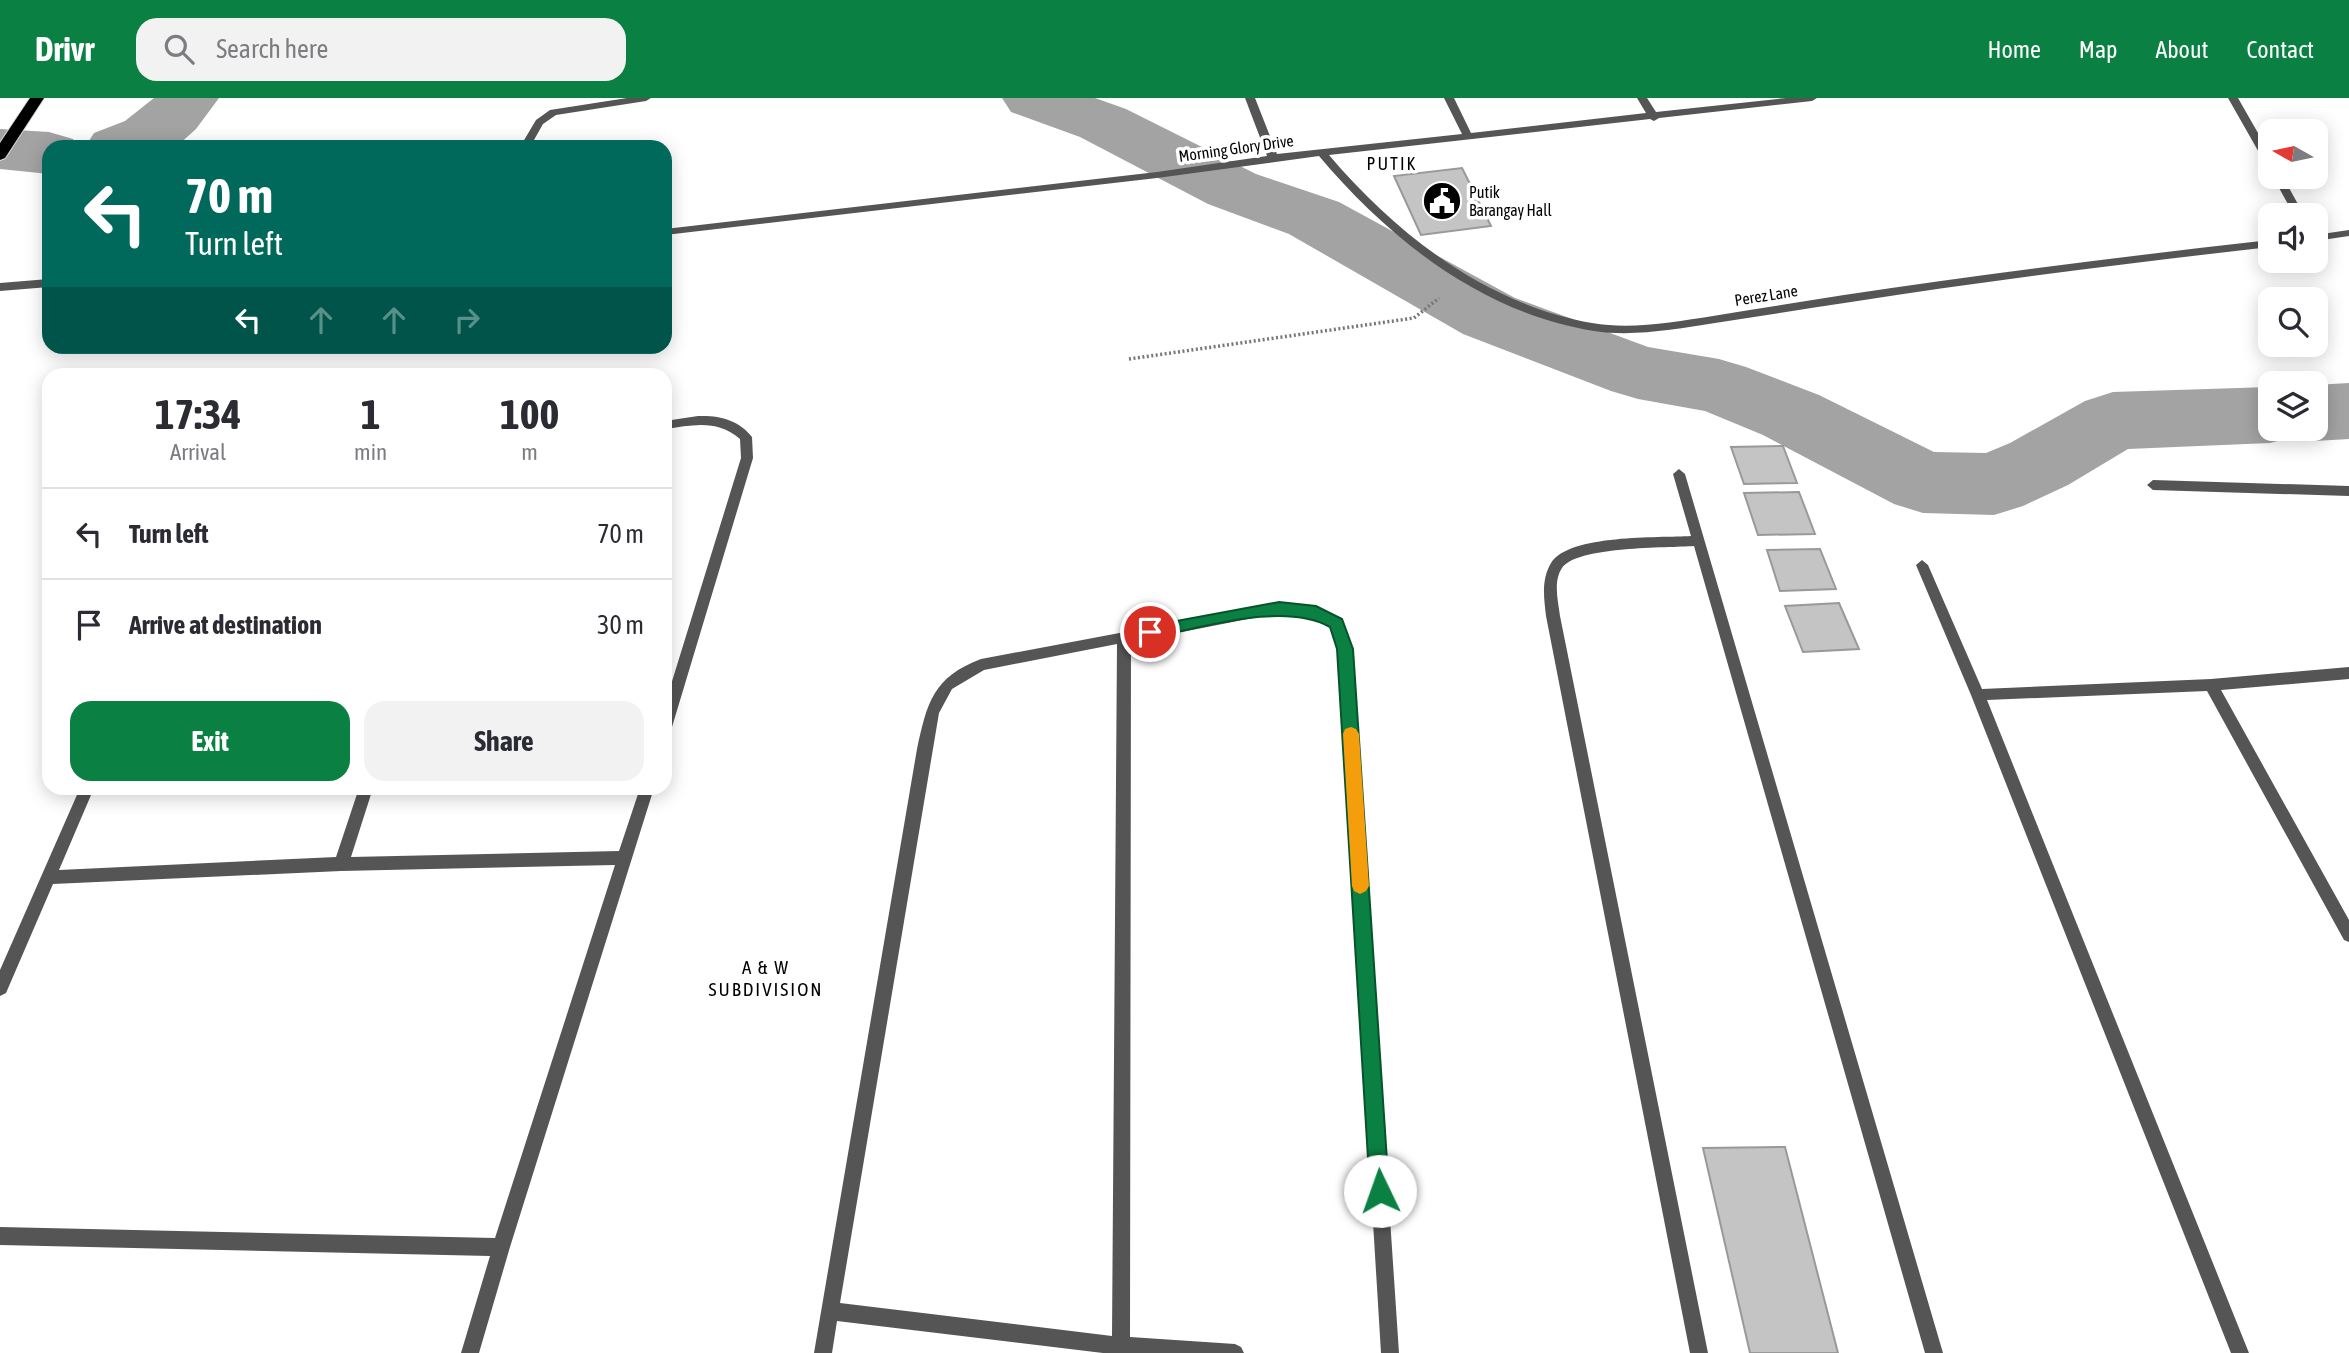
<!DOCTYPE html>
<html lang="en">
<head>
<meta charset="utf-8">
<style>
	body { margin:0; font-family:"Asap Condensed",sans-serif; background:#f2f2f3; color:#2b2b33; height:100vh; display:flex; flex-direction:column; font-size:26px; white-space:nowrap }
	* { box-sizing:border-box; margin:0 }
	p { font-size:23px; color:#7c7c81 }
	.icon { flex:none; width:38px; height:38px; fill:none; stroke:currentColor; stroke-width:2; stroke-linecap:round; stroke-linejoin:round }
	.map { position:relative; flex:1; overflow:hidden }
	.sheet { position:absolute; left:42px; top:270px; width:630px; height:427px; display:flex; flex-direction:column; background:#fff; border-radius:21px; box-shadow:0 4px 18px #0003 }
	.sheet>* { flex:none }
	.top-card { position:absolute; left:42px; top:42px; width:630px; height:214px; border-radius:21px; box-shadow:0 4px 18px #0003; background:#00695c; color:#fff; overflow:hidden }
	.needle { width:46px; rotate:279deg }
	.controls { position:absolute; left:2258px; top:21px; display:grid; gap:14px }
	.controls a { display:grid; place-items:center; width:70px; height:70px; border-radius:14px; background:#fff; box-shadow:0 4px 18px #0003; font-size:35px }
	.pin { position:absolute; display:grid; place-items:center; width:60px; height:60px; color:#fff; margin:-30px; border:4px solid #fff; border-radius:50%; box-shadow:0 2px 7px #0007 }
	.me { position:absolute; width:77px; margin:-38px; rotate:357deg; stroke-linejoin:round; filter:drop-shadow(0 0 5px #0008) }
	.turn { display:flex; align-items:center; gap:24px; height:147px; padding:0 28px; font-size:32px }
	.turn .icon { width:91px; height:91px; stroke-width:2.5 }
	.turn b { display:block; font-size:49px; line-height:60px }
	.lanes { display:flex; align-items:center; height:66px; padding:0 28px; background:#0003; justify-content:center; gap:35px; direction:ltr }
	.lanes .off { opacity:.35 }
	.eta { display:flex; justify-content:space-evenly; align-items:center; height:119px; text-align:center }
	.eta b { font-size:42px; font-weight:700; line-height:49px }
	.action { display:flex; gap:14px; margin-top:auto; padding:14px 28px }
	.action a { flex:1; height:80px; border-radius:21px; background:#0b8043; color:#fff; font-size:28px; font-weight:700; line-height:80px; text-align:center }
	.action a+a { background:#f2f2f3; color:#2b2b33 }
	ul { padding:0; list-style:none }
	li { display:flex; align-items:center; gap:21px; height:91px; padding:0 28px; border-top:2px solid #e1e1e2 }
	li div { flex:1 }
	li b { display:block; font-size:26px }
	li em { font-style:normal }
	header { display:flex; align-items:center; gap:42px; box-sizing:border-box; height:98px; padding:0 35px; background:#0b8043; color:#fff }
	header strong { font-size:33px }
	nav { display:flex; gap:38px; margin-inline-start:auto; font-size:24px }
	.search { width:490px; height:63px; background:#f2f2f3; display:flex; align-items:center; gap:18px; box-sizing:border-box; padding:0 24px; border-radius:21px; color:#7c7c81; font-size:26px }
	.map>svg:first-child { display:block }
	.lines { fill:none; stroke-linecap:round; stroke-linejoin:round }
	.river { fill:#a3a3a3; fill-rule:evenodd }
	.building { fill:#c4c4c4; stroke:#999; stroke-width:2 }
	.highway-casing { stroke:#dbdbdb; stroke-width:2 }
	.path { stroke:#777; stroke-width:3.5; stroke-dasharray:2 2.5; stroke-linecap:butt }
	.street { fill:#555; fill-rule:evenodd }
	.highway { fill:#000; fill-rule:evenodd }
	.route { fill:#0b8043; stroke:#07532c; stroke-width:2 }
	.slow { fill:#f59e0b }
	.labels { text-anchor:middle; stroke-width:7; stroke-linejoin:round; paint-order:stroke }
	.far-street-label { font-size:16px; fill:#000; stroke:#fff }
	.far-poi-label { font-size:16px; fill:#000; stroke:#fff; text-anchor:start }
	.far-quarter-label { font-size:18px; letter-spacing:2px; fill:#000; stroke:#fff }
	.neighbourhood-label { font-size:19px; letter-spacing:2px; fill:#000; stroke:#fff }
</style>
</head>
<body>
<header>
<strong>Drivr</strong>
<div class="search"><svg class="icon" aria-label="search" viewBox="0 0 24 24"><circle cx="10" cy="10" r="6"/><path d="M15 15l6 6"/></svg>Search here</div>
<nav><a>Home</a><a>Map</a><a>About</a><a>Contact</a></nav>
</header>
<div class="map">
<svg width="2349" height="1255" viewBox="0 0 2349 1255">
	<rect width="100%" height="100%" fill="#fff"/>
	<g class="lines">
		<path class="river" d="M154 0H219L196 31 176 49H85L94 35 125 23Z
			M1002 0H1095L1126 11 1256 76 1339 104 1515 200 1648 249 1719 261 1746 269 1819 297 1934 354 1986 355 2010 345 2085 303 2113 294 2270 289V331H2315V287L2349 285V341L2315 343 2296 338 2270 345 2128 351 2068 387 2023 408 1994 417 1923 415 1894 406 1763 337 1705 313 1638 301 1611 293 1463 236 1289 136 1208 106 1080 39 1011 14Z
			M0 31 49 34 73 41 78 49H49V76L0 71Z"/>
	</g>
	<path class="building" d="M1462 70 1491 128 1421 137 1394 78Z
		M1783 348 1797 385 1744 386 1731 349Z
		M1799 394 1815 436 1758 437 1744 395Z
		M1820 451 1836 491 1780 493 1767 452Z
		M1839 505 1859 551 1803 554 1785 508Z
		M1785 1049 1838 1255H1750L1703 1050Z"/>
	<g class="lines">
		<g class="highway-casing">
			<path id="highway" d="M30 0H44L5 60 0 62V45Z"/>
		</g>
		<path class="path" d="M1129 261 1414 220 1439 200"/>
		<path class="street" d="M627 0H651L646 3 556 17 543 26 530 49H520L536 22 550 12Z
			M1245 0H1255L1277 56 1462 36 1444 0H1454L1471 35 1646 15 1637 0H1647L1656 14 1786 0H1817L1812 3 1659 20 1654 23 1650 21 1329 57C1397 137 1486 206 1592 225 1631 232 1674 224 1713 218 1757 211 1800 204 1844 197 1986 176 2127 158 2270 142V149C2130 165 1990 182 1851 204 1805 211 1760 218 1715 225 1676 231 1633 239 1594 233 1482 215 1390 142 1319 58L1157 80 665 137V131L1157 74 1267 58Z
			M2228 0H2238L2270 56V68L2265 65Z
			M2273 79H2283L2304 117H2294Z
			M2349 132V138L2315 143V137Z
			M49 181V189L0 193V185Z
			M698 318C719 317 739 322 752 339L753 360 672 629 670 633 665 635V606L741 360 740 341C717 321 693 327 665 331V323Z
			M1679 371 1685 376 1943 1255H1925L1694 448C1667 450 1577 448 1562 470 1553 483 1558 503 1560 518L1708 1255H1690L1546 518C1544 500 1541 482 1551 465 1569 436 1659 440 1691 438L1673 376Z
			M2153 382 2349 388V398L2153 392 2147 387Z
			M1922 462 1928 467 1982 591 2211 581 2349 569V581L2221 592 2349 822V844L2344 842 2207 593 1987 602 2249 1255H2231L1971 597 1916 467Z
			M1279 505 1316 509 1341 521 1352 551 1399 1255H1381L1338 551 1330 528 1314 519 1279 515 1131 544 1130 1239 1235 1246 1241 1249 1244 1255H1103L837 1223 832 1255H814L917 651C927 605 933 579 981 561ZM1117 546 1112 1238 840 1205 939 615 952 591 984 572Z
			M80 690H94L59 772 336 759 359 690H373L351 759 619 753 640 690H654L510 1149 479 1255H461L490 1158 0 1147V1129L495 1140 615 767 341 773 53 786 6 895 0 898V872Z"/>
		<use href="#highway" class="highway"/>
	</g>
	<path class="route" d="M1279 504 1316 508 1342 521 1353 551 1389 1093 1386 1100 1380 1102 1373 1100 1370 1093 1337 551 1330 529C1283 503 1202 530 1150 540L1142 534 1150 528Z"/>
	<path class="slow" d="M1351 629 1356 631 1359 636 1369 788 1366 793 1360 796 1354 793 1352 788 1343 636 1345 631Z"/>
	<defs>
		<g id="civic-disc" transform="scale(2.0125)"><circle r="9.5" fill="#000" stroke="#fff"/><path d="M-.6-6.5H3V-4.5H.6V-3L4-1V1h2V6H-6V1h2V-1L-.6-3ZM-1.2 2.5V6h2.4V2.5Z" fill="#fff"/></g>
	</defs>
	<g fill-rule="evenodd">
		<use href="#civic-disc" x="1442" y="103"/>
	</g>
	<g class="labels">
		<g class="far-street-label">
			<text transform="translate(1236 50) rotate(-8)" y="6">Morning Glory Drive</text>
			<text transform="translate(1766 197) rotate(-9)" y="6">Perez Lane</text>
		</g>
		<g class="far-poi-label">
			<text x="1469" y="100">Putik<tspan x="1469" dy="18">Barangay Hall</tspan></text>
		</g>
		<g class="far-quarter-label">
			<text x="1392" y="72">PUTIK</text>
		</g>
		<g class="neighbourhood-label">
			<text x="766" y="876">A &amp; W<tspan x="766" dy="22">SUBDIVISION</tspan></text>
		</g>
	</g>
</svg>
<div class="controls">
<a><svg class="needle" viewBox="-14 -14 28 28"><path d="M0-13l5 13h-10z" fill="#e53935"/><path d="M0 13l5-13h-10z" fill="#7c7c81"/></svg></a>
<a><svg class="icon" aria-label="sound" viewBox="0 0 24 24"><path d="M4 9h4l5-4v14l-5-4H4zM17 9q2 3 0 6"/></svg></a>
<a><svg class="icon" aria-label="search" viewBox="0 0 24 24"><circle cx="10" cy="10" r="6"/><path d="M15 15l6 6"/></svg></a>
<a><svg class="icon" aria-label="layers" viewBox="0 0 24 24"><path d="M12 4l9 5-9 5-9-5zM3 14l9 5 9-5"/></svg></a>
</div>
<div class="pin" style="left:1150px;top:534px;background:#d93025"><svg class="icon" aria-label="arrive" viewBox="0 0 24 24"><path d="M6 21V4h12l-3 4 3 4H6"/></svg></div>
<svg class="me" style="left:1380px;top:1093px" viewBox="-20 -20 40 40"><circle r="19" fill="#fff"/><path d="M0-13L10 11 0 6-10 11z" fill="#0b8043"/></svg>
<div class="top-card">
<div class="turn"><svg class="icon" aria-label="left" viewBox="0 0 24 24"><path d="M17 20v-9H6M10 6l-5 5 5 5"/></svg><div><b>70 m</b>Turn left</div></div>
<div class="lanes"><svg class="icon" aria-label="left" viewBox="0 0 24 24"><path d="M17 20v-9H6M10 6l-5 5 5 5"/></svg><svg class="icon off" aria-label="ahead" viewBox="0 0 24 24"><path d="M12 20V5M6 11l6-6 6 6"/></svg><svg class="icon off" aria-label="ahead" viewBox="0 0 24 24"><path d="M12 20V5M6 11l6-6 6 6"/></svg><svg class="icon off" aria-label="right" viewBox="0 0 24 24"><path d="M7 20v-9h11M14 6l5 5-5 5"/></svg></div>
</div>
<section class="sheet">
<div class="eta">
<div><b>17:34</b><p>Arrival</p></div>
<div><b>1</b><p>min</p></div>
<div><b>100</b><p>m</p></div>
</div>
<ul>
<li><svg class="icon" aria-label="left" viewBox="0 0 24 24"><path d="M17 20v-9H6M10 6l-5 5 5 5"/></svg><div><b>Turn left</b></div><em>70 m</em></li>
<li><svg class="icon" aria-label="arrive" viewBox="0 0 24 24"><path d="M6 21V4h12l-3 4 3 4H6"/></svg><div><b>Arrive at destination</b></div><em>30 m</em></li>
</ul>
<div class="action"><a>Exit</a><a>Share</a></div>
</section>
</div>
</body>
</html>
